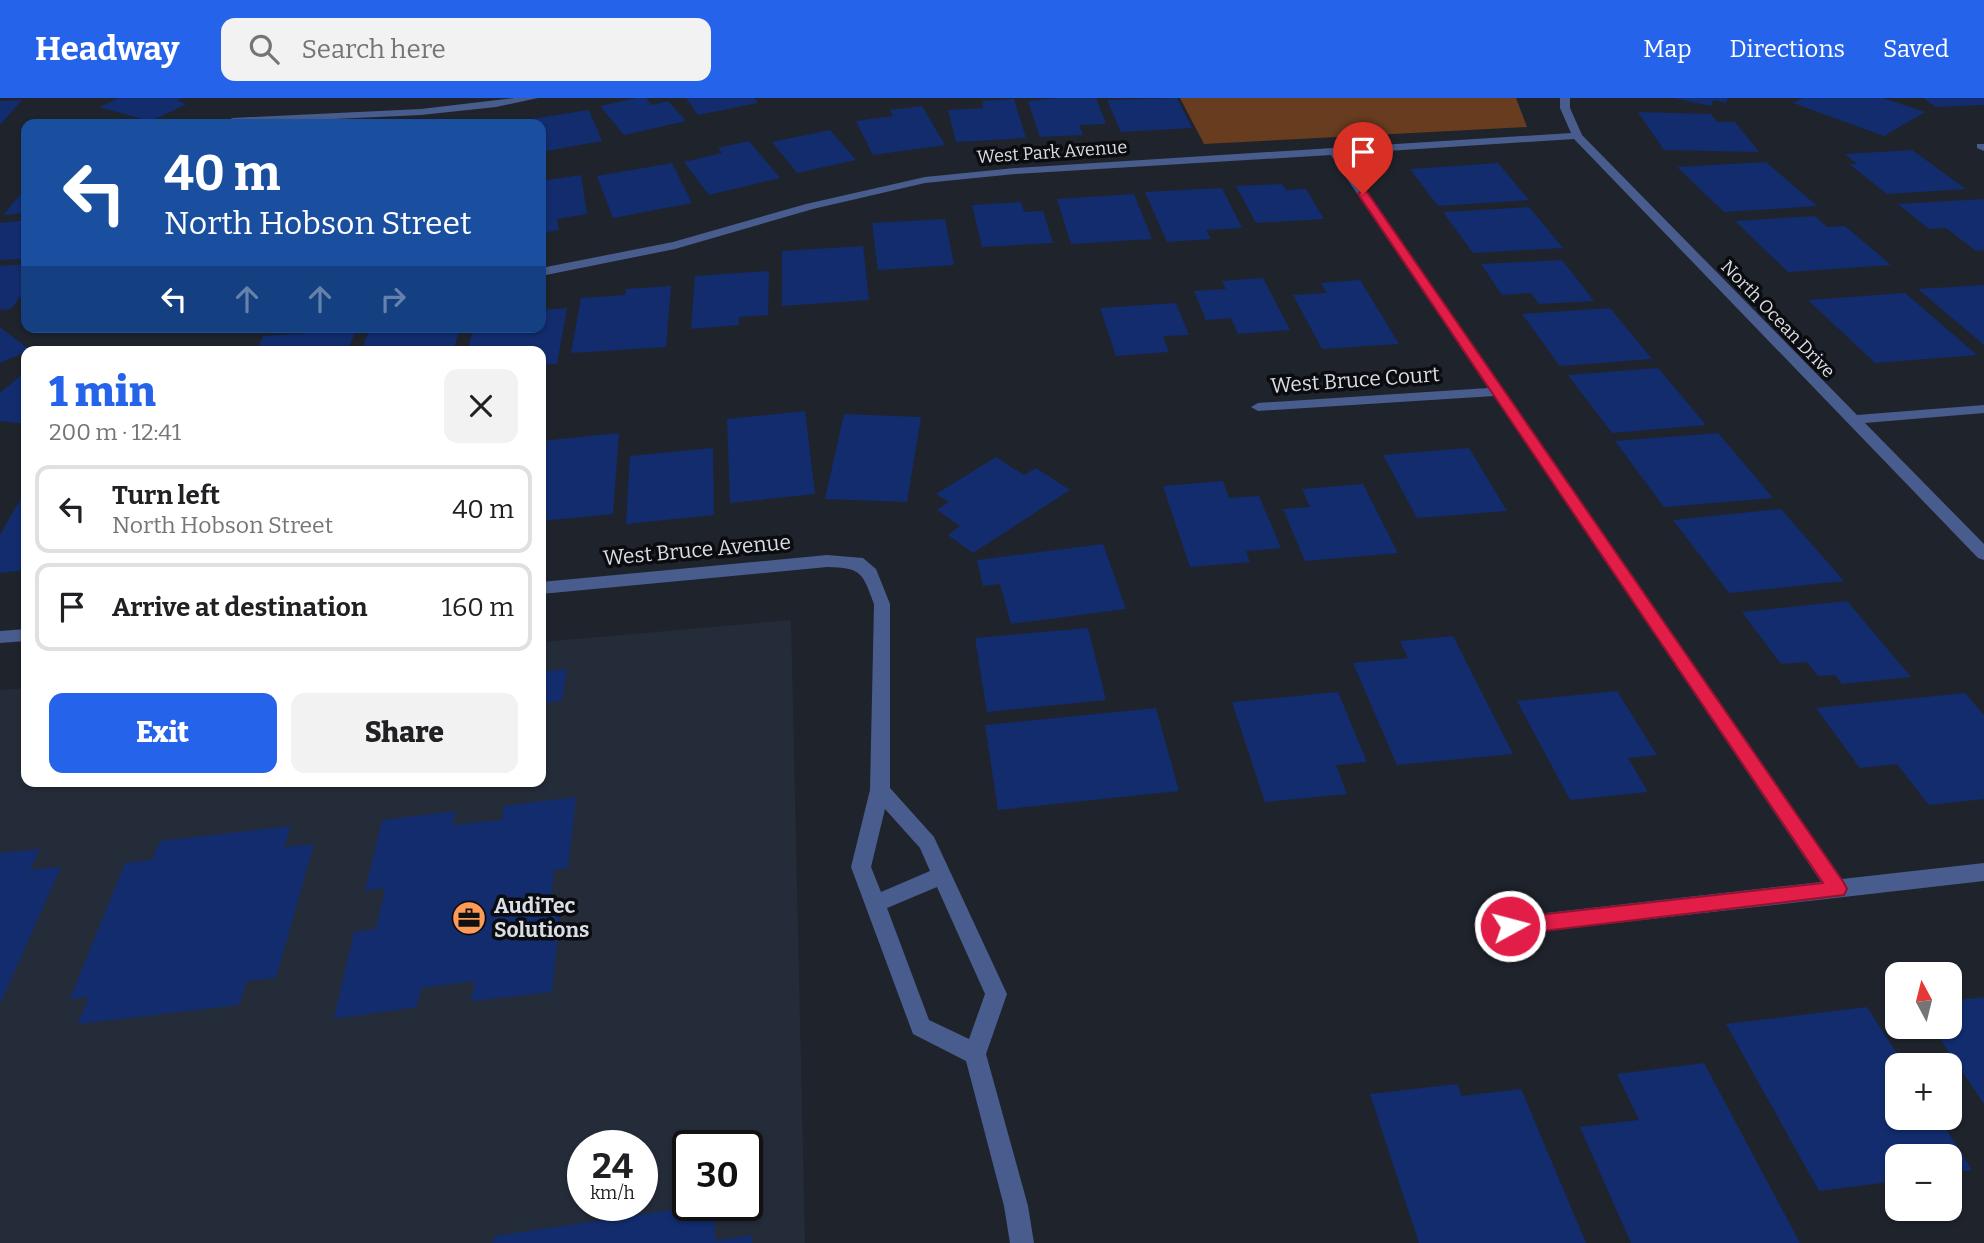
<!DOCTYPE html>
<html lang="en">
<head>
<meta charset="utf-8">
<style>
	body { margin:0; font-family:Bitter,serif; background:#f2f2f2; color:#202124; height:100vh; display:flex; flex-direction:column; font-size:26px; white-space:nowrap }
	* { box-sizing:border-box; margin:0 }
	p { font-size:23px; color:#757577 }
	.icon { flex:none; width:38px; height:38px; fill:none; stroke:currentColor; stroke-width:2; stroke-linecap:round; stroke-linejoin:round }
	.map { position:relative; flex:1; overflow:hidden }
	.panel { position:absolute; left:21px; top:248px; width:525px; height:441px; display:flex; flex-direction:column; background:#fff; border-radius:14px; box-shadow:0 2px 5px #0004 }
	.panel>* { flex:none }
	.hud { position:absolute; left:21px; top:21px; width:525px; height:214px; border-radius:14px; box-shadow:0 2px 5px #0004; background:#1a4fa0; color:#fff; overflow:hidden }
	.needle { width:46px; rotate:353deg }
	.tools { position:absolute; left:1885px; top:864px; display:grid; gap:14px }
	.tools a { display:grid; place-items:center; width:77px; height:77px; border-radius:14px; background:#fff; box-shadow:0 2px 5px #0004; font-size:35px }
	.speed { position:absolute; left:567px; top:1032px; display:flex; gap:14px; font-size:35px; font-weight:700; text-align:center }
	.speed>* { display:grid; place-content:center; width:91px; height:91px; border-radius:50%; background:#fff; box-shadow:0 2px 5px #0004; line-height:1 }
	.speed small { font-size:18px; font-weight:400 }
	.speed .limit { border:4px solid #111; border-radius:10px; background:#fff; color:#111 }
	.pin { position:absolute; display:grid; place-items:center; width:60px; height:60px; color:#fff; margin:-72px -30px; border-radius:50% 50% 50% 0; rotate:-45deg; box-shadow:0 0 7px #0007 }
	.pin .icon { rotate:45deg }
	.me { position:absolute; width:77px; margin:-38px; rotate:83deg; stroke-linejoin:round; filter:drop-shadow(0 0 5px #0008) }
	.turn { display:flex; align-items:center; gap:24px; height:147px; padding:0 28px; font-size:32px }
	.turn .icon { width:91px; height:91px; stroke-width:2.5 }
	.turn b { display:block; font-size:49px; line-height:60px }
	.lanes { display:flex; align-items:center; height:66px; padding:0 28px; background:#0003; justify-content:center; gap:35px; direction:ltr }
	.lanes .off { opacity:.35 }
	.round { display:grid; place-items:center; flex:none; width:74px; height:74px; border-radius:14px; background:#f2f2f2 }
	.headline { display:flex; align-items:center; justify-content:space-between; height:119px; padding:0 28px }
	h1 { font-size:42px; font-weight:800; line-height:52px; color:#2563eb }
	.primary-button { display:flex; gap:14px; margin-top:auto; padding:14px 28px }
	.primary-button a { flex:1; height:80px; border-radius:14px; background:#2563eb; color:#fff; font-size:28px; font-weight:800; line-height:80px; text-align:center }
	.primary-button a+a { background:#f2f2f2; color:#202124 }
	ul { padding:0; list-style:none }
	li { display:flex; align-items:center; gap:21px; height:88px; margin:0 14px 10px; padding:0 14px; border:4px solid #e0e0e0; border-radius:14px }
	li div { flex:1 }
	li b { display:block; font-size:26px }
	li em { font-style:normal }
	header { display:flex; align-items:center; gap:42px; box-sizing:border-box; height:98px; padding:0 35px; background:#2563eb; color:#fff }
	header strong { font-size:33px }
	nav { display:flex; gap:38px; margin-inline-start:auto; font-size:24px }
	.search { width:490px; height:63px; background:#f2f2f2; display:flex; align-items:center; gap:18px; box-sizing:border-box; padding:0 24px; border-radius:14px; color:#757577; font-size:26px }
	.map>svg:first-child { display:block }
	.built { fill:#252c39; fill-rule:evenodd }
	.green { fill:#683c1f }
	.building { fill:#122c6e }
	.lines { fill:none; stroke-linecap:round; stroke-linejoin:round }
	.minor { fill:#485d8d; fill-rule:evenodd }
	.route { fill:#e11d48; stroke:#92132f; stroke-width:2 }
	.labels { text-anchor:middle; stroke-width:7; stroke-linejoin:round; paint-order:stroke }
	.far-street-label { font-size:18px; fill:#dadde3; stroke:#0b0c10 }
	.street-label { font-size:21px; fill:#dadde3; stroke:#0b0c10 }
	.poi-label { font-size:21px; font-weight:bold; fill:#dadde3; stroke:#0b0c10; text-anchor:start }
</style>
</head>
<body>
<header>
<strong>Headway</strong>
<div class="search"><svg class="icon" aria-label="search" viewBox="0 0 24 24"><circle cx="10" cy="10" r="6"/><path d="M15 15l6 6"/></svg>Search here</div>
<nav><a>Map</a><a>Directions</a><a>Saved</a></nav>
</header>
<div class="map">
<svg width="1984" height="1145" viewBox="0 0 1984 1145">
	<rect width="100%" height="100%" fill="#1f232c"/>
	<path class="built" d="M791 522 805 1145H0V592L26 590V684H541V544ZM583 1048H642V1108H583ZM688 1048H747V1108H688Z"/>
	<path class="green" d="M1180 0H1516L1527 29 1204 46Z"/>
	<path class="building" d="M119 0H182L177 3 187 6 150 23 99 9Z
		M637 0H646L652 7 668 3 686 23 624 37 600 8Z
		M686 0H754L758 5 698 17Z
		M1058 0H1096L1106 26 1079 27 1083 37 1040 39 1028 3Z
		M1177 0 1192 30 1121 34 1107 2Z
		M1674 0H1728L1726 5 1713 2 1711 8Z
		M1803 0H1883L1925 14 1884 38 1793 5Z
		M1923 0H1984V7L1936 9Z
		M1014 1 1026 40 956 44 948 12 983 10 982 3Z
		M22 2 0 27V3Z
		M922 8 945 47 873 57 856 23 893 18 890 12Z
		M589 12 602 43 541 54V26H518V23Z
		M1638 14 1711 16 1717 24H1735L1759 54 1664 52Z
		M830 32 856 62 797 75 772 44Z
		M749 43 780 80 709 97 684 64 722 55 718 50Z
		M1912 52 1966 91 1887 96 1849 66H1857L1845 56Z
		M1766 64 1817 108 1724 114 1677 69Z
		M672 65 692 105 613 120 597 78Z
		M1498 65 1529 102 1438 108 1410 71Z
		M581 77 587 116 557 121 559 132 541 135V83Z
		M1282 86 1286 92 1306 91 1324 121 1256 125 1236 88Z
		M26 90V115L3 117Z
		M1222 90 1242 130 1206 132 1211 141 1167 144 1145 94Z
		M1134 96 1152 141 1071 146 1057 101Z
		M1984 101V152L1976 153 1946 130 1929 131 1898 106Z
		M1021 104 1024 114 1043 113 1053 145 982 149 972 107Z
		M1529 109 1563 150 1473 155 1443 114Z
		M1815 118 1827 129 1845 128 1891 167 1788 174 1735 123Z
		M945 121 954 167 878 172 872 125Z
		M26 122V161L0 162V125Z
		M863 148 869 202 782 208V153Z
		M1562 162 1594 203 1539 206 1531 195 1502 197 1481 166Z
		M26 166V191L11 211 0 212V168Z
		M769 173 768 217 739 219V227L691 231 695 178Z
		M1263 180 1290 232 1238 236 1231 220 1206 222 1194 193 1226 191 1222 183Z
		M1360 182 1399 246 1322 251 1293 197 1327 195 1321 185Z
		M1984 187V247L1918 191Z
		M671 188 666 249 571 255 581 200 625 197 626 191Z
		M1905 195 1977 257 1875 265 1808 202Z
		M1176 205 1189 237 1163 238 1169 254 1116 258 1100 210Z
		M567 210 557 266 541 267V254H467L474 229H541V212Z
		M1610 210 1652 261 1560 268 1522 216Z
		M0 229 30 252 0 265Z
		M460 229 453 254H361L370 230Z
		M356 232 347 254H256L263 238Z
		M1658 270 1706 327 1612 335 1568 277Z
		M26 273V326L0 323V295Z
		M805 313 815 396 730 405 727 321Z
		M844 316 921 319 907 404 825 401Z
		M619 335 613 416 541 423V343Z
		M1718 335 1773 400 1664 409 1615 343Z
		M713 350 714 417 626 426 630 358Z
		M1469 350 1507 413 1417 420 1383 357Z
		M996 359 1024 377 1036 370 1070 392 973 455 948 437 960 428 937 412 949 404 936 396Z
		M1223 383 1229 400 1259 398 1281 450 1246 453 1250 464 1190 469 1163 388Z
		M1363 386 1398 455 1305 463 1283 411 1310 409 1302 391Z
		M24 395H26V472L0 475V437Z
		M1781 411 1844 483 1729 495 1673 422Z
		M1103 446 1126 511 1011 526 1000 486 983 488 977 462Z
		M1847 503 1911 579 1842 586 1835 577 1818 578 1807 564 1781 566 1742 514Z
		M1088 530 1106 602 987 614 975 540Z
		M1453 538 1513 656 1397 667 1353 565 1408 560 1400 543Z
		M567 571 562 603 541 605V574Z
		M1617 593 1657 657 1628 660 1648 694 1570 702 1517 603Z
		M1338 594 1367 664 1336 667 1347 696 1265 704 1232 604Z
		M1965 595 1984 617V701L1929 707 1897 666 1860 670 1816 610Z
		M1156 610 1179 693 998 712 985 627Z
		M576 699 568 770 554 772 550 809 561 808 552 894 471 903 475 883 421 890 417 909 334 921 354 834 376 831 385 790 365 793 382 722 456 713 453 727 502 722 504 708Z
		M291 728 284 749 314 746 276 880 247 883 239 907 78 926 89 899 70 901 125 765 152 762 160 743Z
		M40 751 30 772 61 769 0 906V755Z
		M1984 899V1006L1932 929H1950V903Z
		M1867 909 1905 968H1897V1020H1939L1972 1072 1950 1075V1059H1897V1083L1819 1093 1726 926Z
		M1704 965 1800 1145H1631L1580 1029 1639 1022 1617 976Z
		M1457 986 1462 998 1521 991 1586 1145H1419L1370 996Z
		M698 1108H715V1143L752 1137V1145H493L494 1138Z"/>
	<g class="lines">
		<path class="minor" d="M515 0H538L496 9 421 17 225 26 232 20 421 11Z
			M1560 0H1570V10L1582 37 1857 317 1984 307V315L1865 325 1984 446V462L1978 460 1574 41 1341 56 1842 781 1984 765V783L1510 837 1503 835 1500 828 1503 821 1510 819 1821 784 1494 298 1258 313 1251 309 1258 305 1488 290 1331 57 1015 76 925 85 813 111 675 151 541 178V170L673 144 806 106 925 79 1015 70 1571 35 1560 10Z
			M1977 46H1984V53L1977 50Z
			M827 457 863 460 876 471 890 506V690L934 739 1007 896 986 956 1028 1108 1034 1145H1010L1004 1108 966 963 913 936 851 769 870 692 874 506C862 474 862 470 827 469L541 496V484ZM885 711 920 750 930 773 881 794 871 769ZM937 789 985 896 969 941 929 922 887 810Z
			M26 531V543L0 545V533Z"/>
	</g>
	<path class="route" d="M1360 94H1367L1844 785 1847 791 1844 797 1510 837 1504 834 1501 828 1504 822 1510 820 1823 785 1358 96Z"/>
	<defs>
		<g id="office-disc" transform="scale(1.75)"><circle r="9.5" fill="#fe9b59" stroke="#0b0c10"/><path d="M-6-3h4V-5.5h4V-3h4V5H-6ZM-1-4.5V-3h2v-1.5ZM-6 0V1H6V0Z" fill="#111"/></g>
	</defs>
	<g fill-rule="evenodd">
		<use href="#office-disc" x="469" y="820"/>
	</g>
	<g class="labels">
		<g class="far-street-label">
			<text transform="translate(1052 54) rotate(-4)" y="6">West Park Avenue</text>
			<text transform="translate(1778 221) rotate(46)" y="6">North Ocean Drive</text>
		</g>
		<g class="street-label">
			<text transform="translate(1355 282) rotate(-4)" y="7">West Bruce Court</text>
			<text transform="translate(697 452) rotate(-5)" y="7">West Bruce Avenue</text>
		</g>
		<g class="poi-label">
			<text x="494" y="815">AudiTec<tspan x="494" dy="24">Solutions</tspan></text>
		</g>
	</g>
</svg>
<div class="tools">
<a><svg class="needle" viewBox="-14 -14 28 28"><path d="M0-13l5 13h-10z" fill="#e53935"/><path d="M0 13l5-13h-10z" fill="#757577"/></svg></a>
<a>+</a>
<a>−</a>
</div>
<div class="speed"><div>24<small>km/h</small></div><div class="limit">30</div></div>
<div class="pin" style="left:1363px;top:96px;background:#d93025"><svg class="icon" aria-label="arrive" viewBox="0 0 24 24"><path d="M6 21V4h12l-3 4 3 4H6"/></svg></div>
<svg class="me" style="left:1510px;top:828px" viewBox="-20 -20 40 40"><circle r="17" fill="#e11d48" stroke="#fff" stroke-width="3"/><path d="M0-11L8 9 0 5-8 9z" fill="#fff"/></svg>
<div class="hud">
<div class="turn"><svg class="icon" aria-label="left" viewBox="0 0 24 24"><path d="M17 20v-9H6M10 6l-5 5 5 5"/></svg><div><b>40 m</b>North Hobson Street</div></div>
<div class="lanes"><svg class="icon" aria-label="left" viewBox="0 0 24 24"><path d="M17 20v-9H6M10 6l-5 5 5 5"/></svg><svg class="icon off" aria-label="ahead" viewBox="0 0 24 24"><path d="M12 20V5M6 11l6-6 6 6"/></svg><svg class="icon off" aria-label="ahead" viewBox="0 0 24 24"><path d="M12 20V5M6 11l6-6 6 6"/></svg><svg class="icon off" aria-label="right" viewBox="0 0 24 24"><path d="M7 20v-9h11M14 6l5 5-5 5"/></svg></div>
</div>
<section class="panel">
<div class="headline"><div><h1>1 min</h1><p>200 m · 12:41</p></div><a class="round"><svg class="icon" aria-label="close" viewBox="0 0 24 24"><path d="M6 6l12 12M18 6L6 18"/></svg></a></div>
<ul>
<li><svg class="icon" aria-label="left" viewBox="0 0 24 24"><path d="M17 20v-9H6M10 6l-5 5 5 5"/></svg><div><b>Turn left</b><p>North Hobson Street</p></div><em>40 m</em></li>
<li><svg class="icon" aria-label="arrive" viewBox="0 0 24 24"><path d="M6 21V4h12l-3 4 3 4H6"/></svg><div><b>Arrive at destination</b></div><em>160 m</em></li>
</ul>
<div class="primary-button"><a>Exit</a><a>Share</a></div>
</section>
</div>
</body>
</html>
